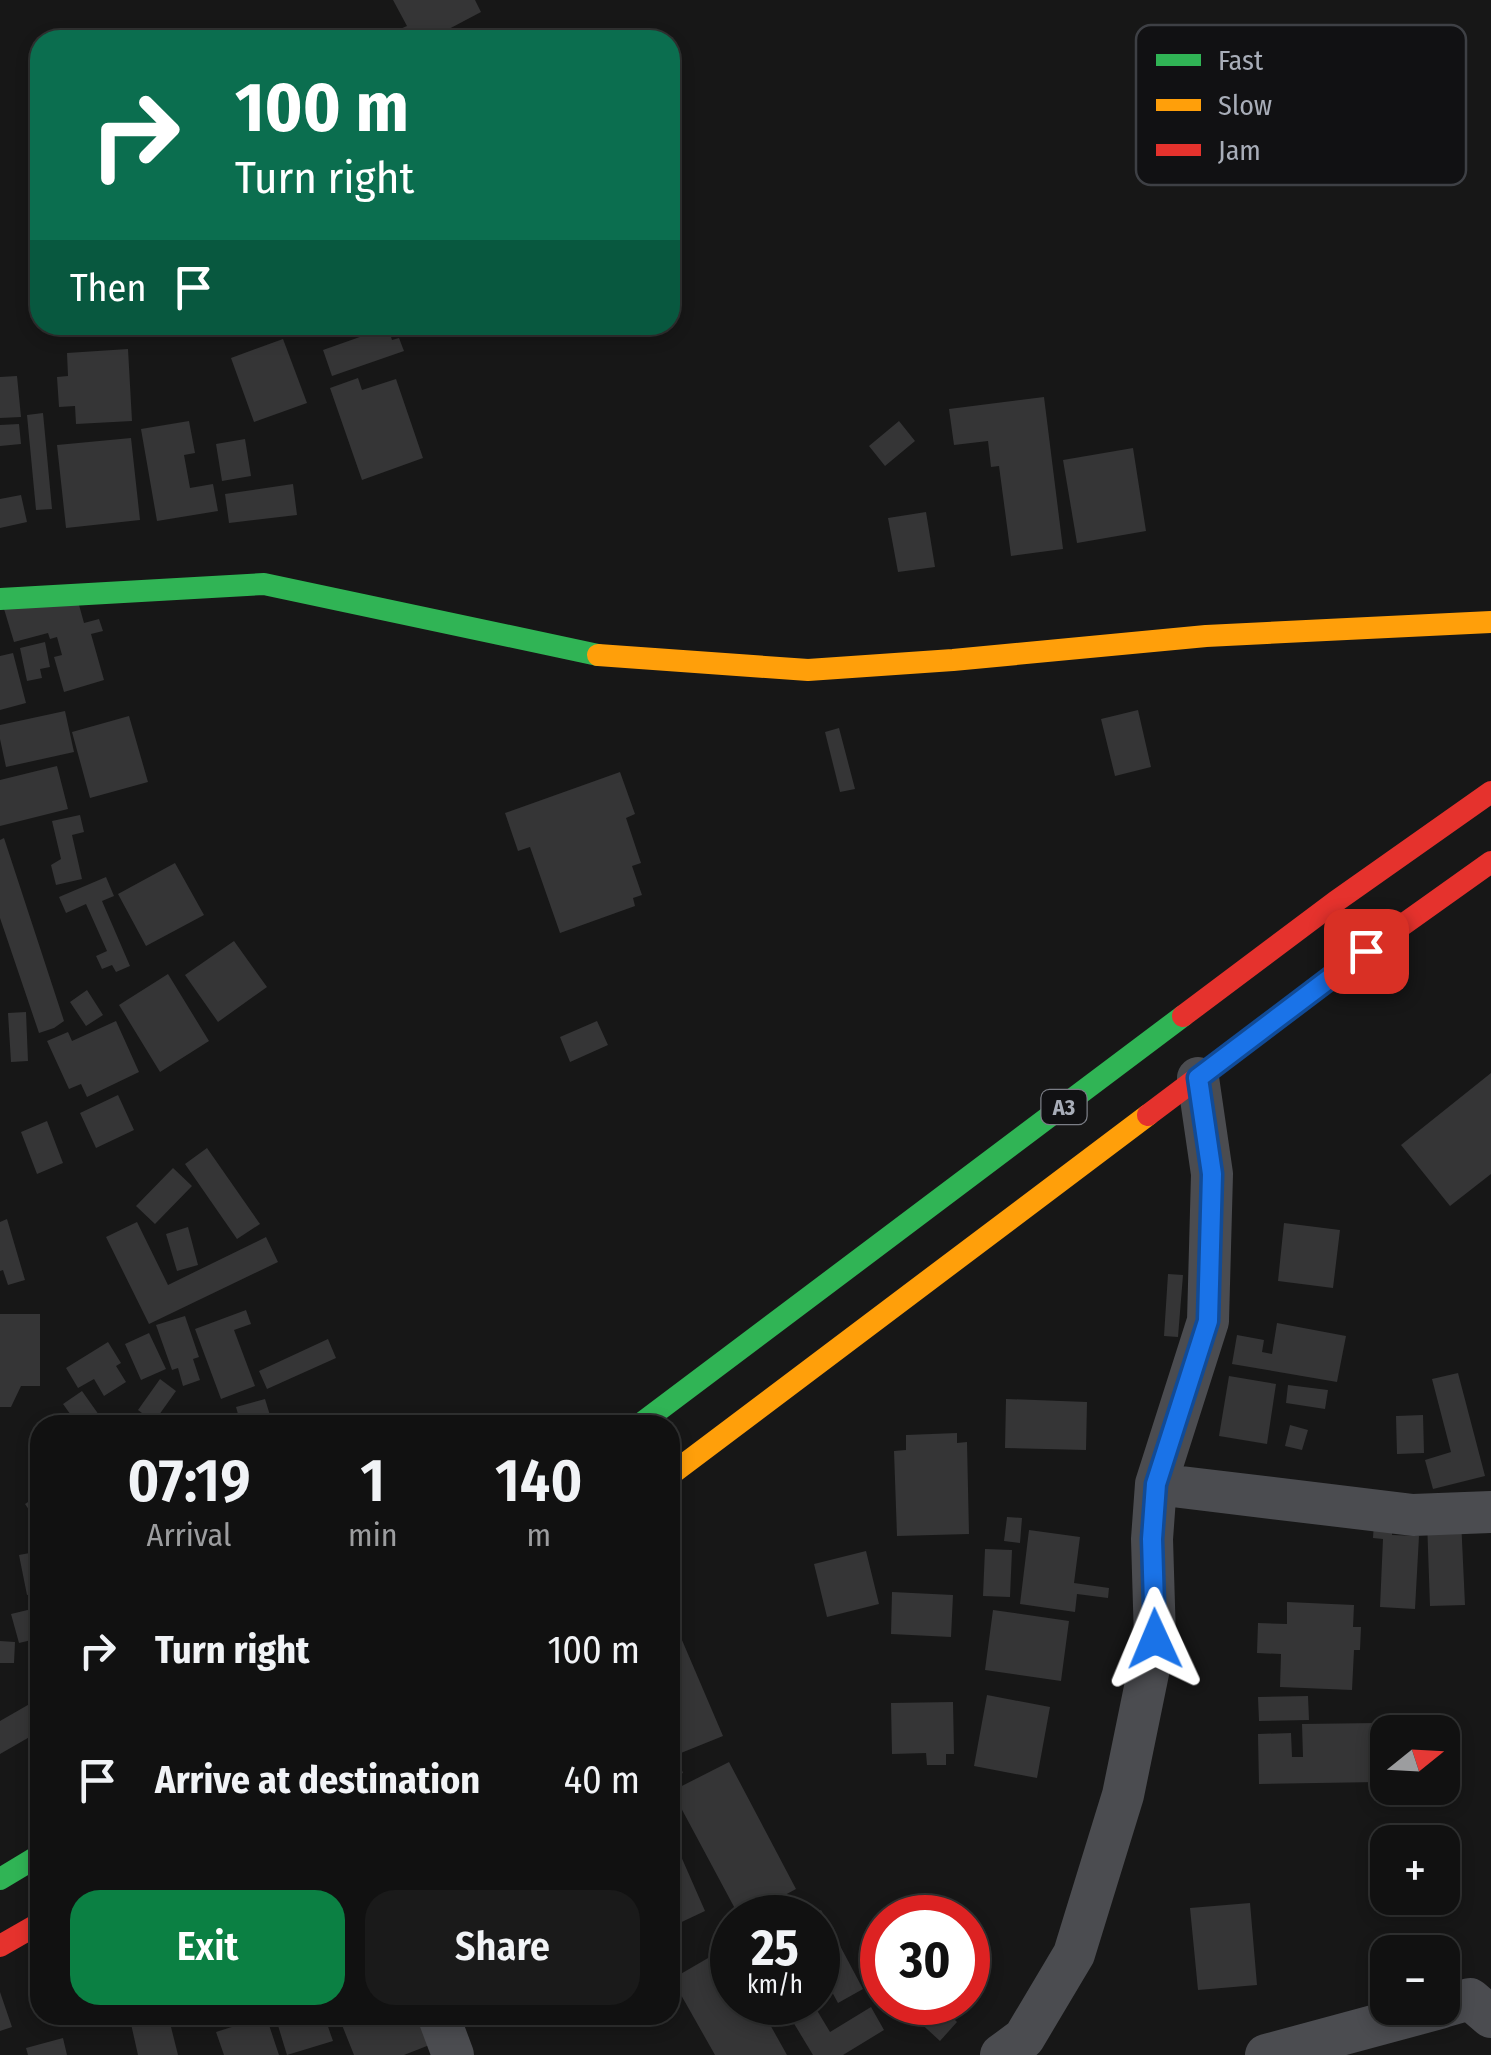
<!DOCTYPE html>
<html lang="en">
<head>
<meta charset="utf-8">
<style>
	body { margin:0; font-family:"Fira Sans Condensed",sans-serif; background:#1a1a1a; color:#f1f3f6; height:100vh; display:flex; flex-direction:column; font-size:38px; white-space:nowrap }
	* { box-sizing:border-box; margin:0 }
	p { font-size:32px; color:#9c9d9f }
	.icon { flex:none; width:55px; height:55px; fill:none; stroke:currentColor; stroke-width:2; stroke-linecap:round; stroke-linejoin:round }
	.map { position:relative; flex:1; overflow:hidden }
	.details { position:absolute; left:30px; top:1415px; width:650px; height:610px; display:flex; flex-direction:column; background:#111; border-radius:30px; box-shadow:0 5px 15px #0003,0 0 0 2px #303131 }
	.details>* { flex:none }
	.guide { position:absolute; left:30px; top:30px; width:650px; height:305px; border-radius:30px; box-shadow:0 5px 15px #0003,0 0 0 2px #303131; background:#0b6e4f; color:#fff; overflow:hidden }
	.needle { width:65px; rotate:72deg }
	.controls { position:absolute; left:1370px; top:1715px; display:grid; gap:20px }
	.controls a { display:grid; place-items:center; width:90px; height:90px; border-radius:20px; background:#111; box-shadow:0 5px 15px #0003,0 0 0 2px #303131; font-size:50px }
	.speed { position:absolute; left:710px; top:1895px; display:flex; gap:20px; font-size:50px; font-weight:700; text-align:center }
	.speed>* { display:grid; place-content:center; width:130px; height:130px; border-radius:50%; background:#111; box-shadow:0 5px 15px #0003,0 0 0 2px #303131; line-height:1 }
	.speed small { font-size:25px; font-weight:400 }
	.speed .limit { border:15px solid #d22; background:#fff; color:#111 }
	.pin { position:absolute; display:grid; place-items:center; width:85px; height:85px; color:#fff; margin:-42px; border-radius:20px; box-shadow:0 5px 15px #0006 }
	.me { position:absolute; width:110px; margin:-55px; rotate:359deg; stroke-linejoin:round; filter:drop-shadow(0 0 8px #0008) }
	.turn { display:flex; align-items:center; gap:35px; height:210px; padding:0 40px; font-size:45px }
	.turn .icon { width:130px; height:130px; stroke-width:2.5 }
	.turn b { display:block; font-size:70px; line-height:85px }
	.then { display:flex; align-items:center; height:95px; padding:0 40px; background:#0003; gap:20px; font-size:38px }
	.eta { display:flex; justify-content:space-evenly; align-items:center; height:170px; text-align:center }
	.eta b { font-size:60px; font-weight:600; line-height:70px }
	.button { display:flex; gap:20px; margin-top:auto; padding:20px 40px }
	.button a { flex:1; height:115px; border-radius:30px; background:#0b8043; color:#fff; font-size:40px; font-weight:600; line-height:115px; text-align:center }
	.button a+a { background:#1a1a1a; color:#f1f3f6 }
	ul { padding:0; list-style:none }
	li { display:flex; align-items:center; gap:30px; height:130px; padding:0 40px }
	li div { flex:1 }
	li b { display:block; font-size:38px }
	li em { font-style:normal }
	.map>svg:first-child { display:block }
	.building { fill:#353536 }
	.lines { fill:none; stroke-linecap:round; stroke-linejoin:round }
	.street { stroke:#4b4c50; stroke-width:42 }
	.fast { stroke:#30b455; stroke-width:22 }
	.slow { stroke:#ff9f0a; stroke-width:22 }
	.jam { stroke:#e5322d; stroke-width:22 }
	.route-casing { stroke:#114b97; stroke-width:25 }
	.route { stroke:#1a73e8; stroke-width:18 }
	.labels { text-anchor:middle; stroke-width:10; stroke-linejoin:round; paint-order:stroke }
	.shield { fill:#111113; stroke:#7b7e86; stroke-width:2.5 }
	.shield-label { font-size:22px; font-weight:bold; fill:#a8adb8 }
	.key { fill:#111113; stroke:#3e4045; stroke-width:2.5 }
	.key-label { font-size:28px; fill:#a8adb8 }
</style>
</head>
<body>
<div class="map">
<svg width="1491" height="2055" viewBox="0 0 1491 2055">
	<rect width="100%" height="100%" fill="#171717"/>
	<path class="building" d="M393 0H475L481 12 428 40H405L400 29 407 26Z
		M388 327 392 340 399 338 404 351 332 376 323 350Z
		M283 339 307 403 254 422 231 358Z
		M128 349 132 421 76 424 75 406 59 407 57 377 68 376 67 353Z
		M17 376 21 417 0 418V377Z
		M358 378 362 390 396 379 423 458 362 480 330 388Z
		M1044 397 1063 549 1011 556 999 466 991 467 988 441 954 445 949 409Z
		M43 413 52 509 36 510 27 415Z
		M189 421 195 453 184 455 190 488 213 484 218 511 157 521 141 429Z
		M899 421 915 441 885 466 869 446Z
		M19 424 21 444 0 446V425Z
		M131 438 140 520 66 528 57 445Z
		M245 439 251 476 222 481 216 444Z
		M1133 448 1146 531 1077 543 1063 460Z
		M293 484 297 515 229 523 225 494Z
		M21 495 27 522 0 528V499Z
		M926 512 935 567 898 572 888 518Z
		M76 594 84 623 99 619 103 631 91 634 104 680 64 692 54 657 62 655 57 637 50 639 48 633 14 642 1 599Z
		M45 642 50 667 40 669 42 678 27 681 20 648Z
		M13 653 26 703 0 710V656Z
		M1138 710 1151 767 1115 776 1101 719Z
		M65 711 74 752 6 767 0 739V725Z
		M129 716 148 782 90 798 72 732Z
		M839 728 855 789 840 792 825 732Z
		M57 766 68 809 0 826V780Z
		M620 772 635 814 626 818 641 863 632 866 642 895 633 898 635 906 560 933 530 847 518 851 505 813Z
		M80 815 84 832 72 835 82 879 56 885 51 865 61 859 52 821Z
		M4 838 64 1021 54 1028 39 1033 0 918V840Z
		M175 863 204 915 146 946 118 894Z
		M106 877 114 896 102 901 130 966 116 972 112 965 102 969 96 956 107 951 86 904 66 913 59 897Z
		M234 941 267 987 218 1022 185 975Z
		M168 974 209 1041 160 1072 119 1005Z
		M87 990 103 1015 86 1026 70 1002Z
		M26 1012 28 1061 11 1062 8 1013Z
		M116 1021 139 1072 87 1097 81 1084 69 1089 47 1041 68 1032 72 1041Z
		M597 1021 608 1045 570 1062 560 1037Z
		M1491 1073V1174L1450 1206 1401 1145Z
		M118 1095 134 1130 96 1148 80 1113Z
		M47 1121 63 1163 37 1174 21 1132Z
		M207 1148 260 1224 237 1239 185 1164Z
		M173 1168 192 1186 155 1224 136 1206Z
		M7 1219 25 1280 8 1285 3 1270 0 1271V1222Z
		M137 1222 168 1285 266 1237 278 1262 149 1324 106 1237Z
		M1284 1223 1340 1230 1333 1288 1278 1281Z
		M188 1227 198 1265 177 1271 166 1234Z
		M1168 1274 1183 1275 1178 1337 1164 1336Z
		M246 1310 251 1324 234 1330 255 1386 221 1399 195 1329Z
		M0 1314H40V1386H21L11 1407H0Z
		M185 1316 199 1357 193 1359 200 1380 183 1386 178 1368 172 1370 156 1325Z
		M1277 1323 1346 1336 1337 1382 1232 1364 1237 1335 1264 1340 1262 1352 1272 1354Z
		M149 1333 166 1369 141 1380 125 1344Z
		M328 1339 336 1358 267 1389 259 1371Z
		M108 1342 121 1363 116 1366 126 1382 104 1396 94 1379 78 1388 66 1368Z
		M1458 1373 1485 1476 1433 1489 1425 1460 1451 1452 1432 1379Z
		M1229 1376 1276 1384 1267 1444 1219 1436Z
		M160 1379 176 1391 154 1422 138 1410Z
		M1288 1385 1328 1390 1325 1409 1286 1403Z
		M82 1391 99 1415 85 1425H78L63 1404Z
		M265 1399 273 1425H241L236 1407Z
		M1006 1399 1087 1402 1086 1450 1005 1448Z
		M1423 1415 1424 1453 1397 1454 1396 1416Z
		M1290 1425 1308 1430 1302 1450 1285 1446Z
		M957 1433V1443L967 1442 969 1534 897 1536 894 1451 906 1450V1435Z
		M40 1494V1526L25 1504Z
		M1007 1517 1022 1518 1020 1543 1004 1541Z
		M1461 1519 1465 1605 1430 1606 1427 1520Z
		M1374 1522 1392 1523V1535L1419 1536 1415 1609 1380 1607 1383 1539 1373 1538Z
		M1029 1530 1080 1537 1074 1583 1109 1588 1108 1598 1077 1594 1075 1612 1020 1604Z
		M985 1549 1012 1550 1010 1597 983 1596Z
		M40 1551V1593L27 1595 19 1555Z
		M866 1551 879 1604 827 1617 814 1564Z
		M892 1592 953 1595 951 1637 891 1634Z
		M1287 1602 1354 1605 1353 1627H1361L1360 1650H1354L1352 1690 1280 1687 1281 1654 1257 1653 1258 1623 1287 1624Z
		M40 1607V1638L19 1643 11 1614Z
		M993 1610 1069 1621 1061 1681 985 1670Z
		M673 1619 723 1736 676 1755 683 1773 670 1778V1621Z
		M0 1641 15 1642 14 1663H0Z
		M987 1695 1050 1707 1037 1778 974 1766Z
		M1308 1696 1309 1720 1259 1721 1258 1697Z
		M40 1698V1731L0 1754V1721Z
		M953 1702 954 1754H946V1765H927L926 1753 892 1754 891 1703Z
		M1377 1723 1379 1782 1259 1784 1258 1734 1291 1733 1292 1757H1303L1302 1724Z
		M729 1762 796 1889 742 1918H740L672 1791Z
		M680 1854 705 1911 671 1927 670 1858Z
		M796 1897 805 1912 797 1918H762Z
		M1250 1903 1257 1985 1198 1990 1190 1908Z
		M821 1910 863 1989 838 2003 818 1966V1918H808Z
		M727 1947 732 1956V2002H765L774 2018 768 2021 787 2055H715L672 1979Z
		M0 1992 12 2027 0 2031Z
		M781 2002H812L830 2032 871 2007 884 2030 843 2055H813Z
		M930 2002H937L957 2022 940 2041 915 2018Z
		M129 2015H168L178 2055H138Z
		M289 2015H324L333 2041 287 2055 276 2019Z
		M338 2015H421L432 2044 404 2055H354Z
		M266 2016 279 2055H224L216 2032Z
		M63 2038 67 2055H28L26 2048Z"/>
	<g class="lines">
		<path class="street" d="M1156 1484 1413 1515 1491 1512
			M1442 2007 1470 1999 1491 2017
			M438 2015 453 2055
			M1001 2055 1024 2038 1074 1954 1123 1795 1155 1639 1152 1539 1156 1484 1208 1321 1212 1174 1198 1078
			M1266 2055 1440 2008"/>
		<path class="fast" d="M0 599 264 584 598 655
			M639 1425 1183 1016
			M0 1879 40 1855"/>
		<path class="slow" d="M598 655 808 670 953 660 1206 636 1491 622
			M670 1475 1148 1115"/>
		<path class="jam" d="M1183 1016 1335 902 1491 792
			M1148 1115 1366 951 1491 862
			M0 1946 40 1923"/>
	</g>
	<g class="lines">
		<g class="route-casing">
			<path id="route" d="M1155 1639 1152 1539 1156 1484 1208 1321 1212 1174 1198 1078 1366 951"/>
		</g>
		<use href="#route" class="route"/>
	</g>
	<g class="labels">
		<rect class="shield" x="1041.5" y="1090" width="45" height="34" rx="8"/>
		<g class="shield-label">
			<text x="1064" y="1115">A3</text>
		</g>
	</g>
	<rect x="1136" y="25" width="330" height="160" rx="15" class="key"/>
	<rect x="1156" y="54" width="45" height="12" fill="#30b455"/>
	<rect x="1156" y="99" width="45" height="12" fill="#ff9f0a"/>
	<rect x="1156" y="144" width="45" height="12" fill="#e5322d"/>
	<g class="key-label">
		<text x="1218" y="70">Fast</text>
		<text x="1218" y="115">Slow</text>
		<text x="1218" y="160">Jam</text>
	</g>
</svg>
<div class="controls">
<a><svg class="needle" viewBox="-14 -14 28 28"><path d="M0-13l5 13h-10z" fill="#e53935"/><path d="M0 13l5-13h-10z" fill="#9c9d9f"/></svg></a>
<a>+</a>
<a>−</a>
</div>
<div class="speed"><div>25<small>km/h</small></div><div class="limit">30</div></div>
<div class="pin" style="left:1366px;top:951px;background:#d93025"><svg class="icon" aria-label="arrive" viewBox="0 0 24 24"><path d="M6 21V4h12l-3 4 3 4H6"/></svg></div>
<svg class="me" style="left:1155px;top:1639px" viewBox="-20 -20 40 40"><path d="M0-17L14 15 0 8-14 15z" fill="#1a73e8" stroke="#fff" stroke-width="4"/></svg>
<div class="guide">
<div class="turn"><svg class="icon" aria-label="right" viewBox="0 0 24 24"><path d="M7 20v-9h11M14 6l5 5-5 5"/></svg><div><b>100 m</b>Turn right</div></div>
<div class="then">Then<svg class="icon" aria-label="arrive" viewBox="0 0 24 24"><path d="M6 21V4h12l-3 4 3 4H6"/></svg></div>
</div>
<section class="details">
<div class="eta">
<div><b>07:19</b><p>Arrival</p></div>
<div><b>1</b><p>min</p></div>
<div><b>140</b><p>m</p></div>
</div>
<ul>
<li><svg class="icon" aria-label="right" viewBox="0 0 24 24"><path d="M7 20v-9h11M14 6l5 5-5 5"/></svg><div><b>Turn right</b></div><em>100 m</em></li>
<li><svg class="icon" aria-label="arrive" viewBox="0 0 24 24"><path d="M6 21V4h12l-3 4 3 4H6"/></svg><div><b>Arrive at destination</b></div><em>40 m</em></li>
</ul>
<div class="button"><a>Exit</a><a>Share</a></div>
</section>
</div>
</body>
</html>
